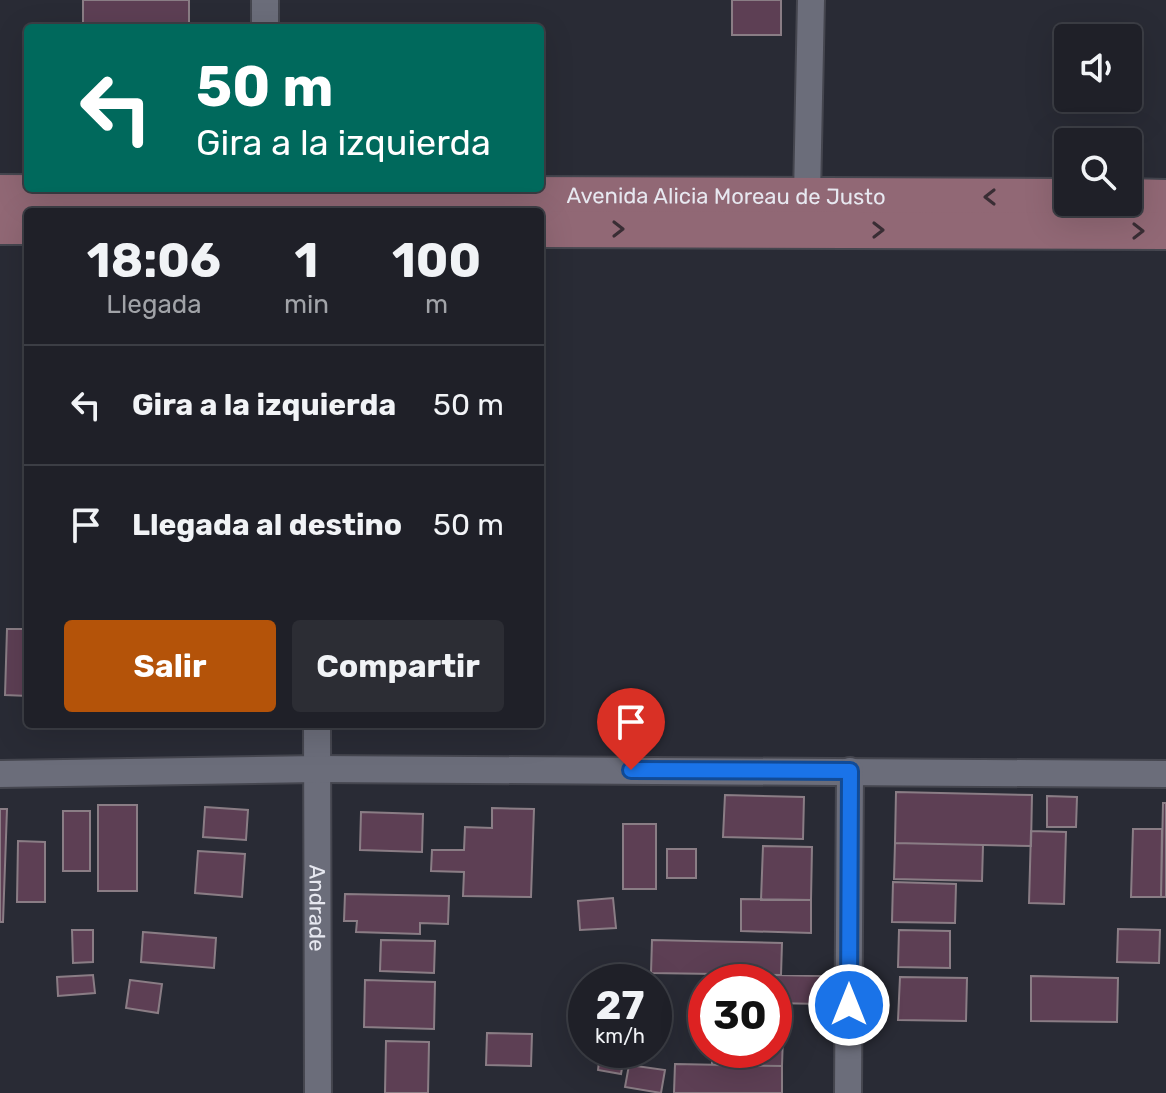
<!DOCTYPE html>
<html lang="es">
<head>
<meta charset="utf-8">
<style>
	body { margin:0; font-family:Rubik,sans-serif; background:#2c2d34; color:#f1f3f6; height:100vh; display:flex; flex-direction:column; font-size:30px; white-space:nowrap }
	* { box-sizing:border-box; margin:0 }
	p { font-size:26px; color:#a1a3a8 }
	.icon { flex:none; width:44px; height:44px; fill:none; stroke:currentColor; stroke-width:2; stroke-linecap:round; stroke-linejoin:round }
	.map { position:relative; flex:1; overflow:hidden }
	.drawer { position:absolute; left:24px; top:208px; width:520px; height:520px; display:flex; flex-direction:column; background:#1f2028; border-radius:8px; box-shadow:0 8px 32px #0002,0 0 0 2px #3c3e45 }
	.drawer>* { flex:none }
	.top-card { position:absolute; left:24px; top:24px; width:520px; height:168px; border-radius:8px; box-shadow:0 8px 32px #0002,0 0 0 2px #3c3e45; background:#00695c; color:#fff; overflow:hidden }
	.controls { position:absolute; left:1054px; top:24px; display:grid; gap:16px }
	.controls a { display:grid; place-items:center; width:88px; height:88px; border-radius:8px; background:#1f2028; box-shadow:0 8px 32px #0002,0 0 0 2px #3c3e45; font-size:40px }
	.speed { position:absolute; left:568px; top:964px; display:flex; gap:16px; font-size:40px; font-weight:700; text-align:center }
	.speed>* { display:grid; place-content:center; width:104px; height:104px; border-radius:50%; background:#1f2028; box-shadow:0 8px 32px #0002,0 0 0 2px #3c3e45; line-height:1 }
	.speed small { font-size:20px; font-weight:400 }
	.speed .limit { border:12px solid #d22; background:#fff; color:#111 }
	.pin { position:absolute; display:grid; place-items:center; width:68px; height:68px; color:#fff; margin:-82px -34px; border-radius:50% 50% 50% 0; rotate:-45deg; box-shadow:0 0 8px #0007 }
	.pin .icon { rotate:45deg }
	.me { position:absolute; width:88px; margin:-44px; rotate:0deg; stroke-linejoin:round; filter:drop-shadow(0 0 6px #0008) }
	.turn { display:flex; align-items:center; gap:28px; height:168px; padding:0 40px; font-size:36px }
	.turn .icon { width:104px; height:104px; stroke-width:2.5 }
	.turn b { display:block; font-size:56px; line-height:68px }
	.eta { display:flex; justify-content:space-evenly; align-items:center; height:136px; text-align:center }
	.eta b { font-size:48px; font-weight:700; line-height:56px }
	.cta { display:flex; gap:16px; margin-top:auto; padding:16px 40px }
	.cta a { flex:1; height:92px; border-radius:8px; background:#b45309; color:#fff; font-size:32px; font-weight:700; line-height:92px; text-align:center }
	.cta a+a { background:#2c2d34; color:#f1f3f6 }
	ul { padding:0; list-style:none }
	li { display:flex; align-items:center; gap:24px; height:120px; padding:0 40px; border-top:2px solid #3c3e45 }
	li div { flex:1 }
	li b { display:block; font-size:30px }
	li em { font-style:normal }
	.map>svg:first-child { display:block }
	.building { fill:#5d3f54; stroke:#8a7d85; stroke-width:2 }
	.lines { fill:none; stroke-linecap:round; stroke-linejoin:round }
	.street-casing { stroke:#45464f; stroke-width:30 }
	.secondary-casing { stroke:#45464f; stroke-width:40 }
	.street { stroke:#6b6d7a; stroke-width:26 }
	.secondary { stroke:#916875; stroke-width:36 }
	.oneway { stroke:#392d34 }
	.route-casing { stroke:#114b97; stroke-width:20 }
	.route { stroke:#1a73e8; stroke-width:14 }
	.labels { text-anchor:middle; stroke-width:7; stroke-linejoin:round; paint-order:stroke }
	.street-label { font-size:22px; fill:#e7e8f0; stroke:#131318 }
</style>
</head>
<body>
<div class="map">
<svg width="1166" height="1093" viewBox="0 0 1166 1093">
	<rect width="100%" height="100%" fill="#292b35"/>
	<path class="building" d="M83 0H189V28H83Z
		M732 0H781V35H732Z
		M7 629H28V696L5 695Z
		M896 792 1032 795 1031 846 895 843Z
		M725 795 804 797 803 839 723 837Z
		M1047 796 1077 797 1076 827H1047Z
		M1163 803H1166V897H1161Z
		M98 805H137V891H98Z
		M205 807 248 810 246 840 203 837Z
		M492 808 534 809 531 897 463 896 464 872 431 871 432 850H464L465 827 492 828Z
		M0 809H7L3 922H0Z
		M63 811H90V871H63Z
		M361 812 423 814 422 852 360 850Z
		M623 824H656V889H623Z
		M1133 829H1162L1161 897H1131Z
		M1031 831 1066 832 1064 904 1029 903Z
		M18 841 45 842V902H17Z
		M895 843 983 845 982 881 894 879Z
		M763 846 812 847 811 900H761Z
		M667 849H696V878H667Z
		M198 851 245 854 242 897 195 893Z
		M893 882 956 884 955 923 892 922Z
		M345 894 449 896 448 924 420 923V934L356 932 357 921H344Z
		M613 898 616 928 580 930 578 901Z
		M741 899 811 900V933L741 931Z
		M1118 929 1160 930 1159 963 1117 962Z
		M72 930H93V962L73 963Z
		M899 930 950 931V968L898 967Z
		M143 932 216 938 214 968 141 962Z
		M381 940 435 941 434 973 380 971Z
		M652 940 782 943 781 975 651 973Z
		M735 974 821 976 820 1004 774 1003V982H735Z
		M93 975 95 993 58 996 57 977Z
		M1031 976 1118 978 1117 1022 1031 1021Z
		M900 977 967 978 966 1021 898 1020Z
		M130 980 162 984 158 1013 126 1008Z
		M365 980 435 982 434 1029 364 1027Z
		M487 1033 532 1034 531 1066 486 1065Z
		M774 1035H783L782 1066 712 1065V1050H774Z
		M386 1041 429 1042 428 1093H385Z
		M600 1054 624 1057 621 1074 598 1070Z
		M675 1064 782 1066V1093H674Z
		M629 1065 665 1070 661 1093 625 1087Z"/>
	<g class="lines">
		<g class="street-casing">
			<g id="street">
				<path d="M265 28V0"/>
				<path d="M807 196 811 0"/>
				<path id="s1" d="M317 724 318 1093"/>
				<path d="M0 774 318 769 1166 774"/>
				<path d="M848 1093 850 771"/>
			</g>
		</g>
		<g class="secondary-casing">
			<g id="secondary">
				<path id="s2" d="M0 193 1068 197"/>
				<path d="M1128 197 1166 198"/>
				<path d="M0 226H28"/>
				<path d="M540 229 1166 231"/>
			</g>
		</g>
		<use href="#street" class="street"/>
		<use href="#secondary" class="secondary"/>
	</g>
	<defs><path id="oneway-chevron" d="M-2-3.5L2.5 0L-2 3.5" fill="none" stroke-width="1.6" stroke-linecap="round" stroke-linejoin="round" transform="scale(2)"/></defs>
	<g class="oneway">
		<use href="#oneway-chevron" transform="translate(990 197) rotate(-180)"/>
		<use href="#oneway-chevron" transform="translate(618 229)"/>
		<use href="#oneway-chevron" transform="translate(878 230)"/>
		<use href="#oneway-chevron" transform="translate(1138 231)"/>
	</g>
	<g class="lines">
		<g class="route-casing">
			<path id="route" d="M631 770 850 771 849 1005"/>
		</g>
		<use href="#route" class="route"/>
	</g>
	<g class="labels">
		<g class="street-label">
			<text dy="8" stroke="none"><textPath href="#s2" startOffset="726">Avenida Alicia Moreau de Justo</textPath></text>
			<text dy="8" stroke="none"><textPath href="#s1" startOffset="184">Andrade</textPath></text>
		</g>
	</g>
</svg>
<div class="controls">
<a><svg class="icon" aria-label="sound" viewBox="0 0 24 24"><path d="M4 9h4l5-4v14l-5-4H4zM17 9q2 3 0 6"/></svg></a>
<a><svg class="icon" aria-label="search" viewBox="0 0 24 24"><circle cx="10" cy="10" r="6"/><path d="M15 15l6 6"/></svg></a>
</div>
<div class="speed"><div>27<small>km/h</small></div><div class="limit">30</div></div>
<div class="pin" style="left:631px;top:770px;background:#d93025"><svg class="icon" aria-label="arrive" viewBox="0 0 24 24"><path d="M6 21V4h12l-3 4 3 4H6"/></svg></div>
<svg class="me" style="left:849px;top:1005px" viewBox="-20 -20 40 40"><circle r="17" fill="#1a73e8" stroke="#fff" stroke-width="3"/><path d="M0-11L8 9 0 5-8 9z" fill="#fff"/></svg>
<div class="top-card">
<div class="turn"><svg class="icon" aria-label="left" viewBox="0 0 24 24"><path d="M17 20v-9H6M10 6l-5 5 5 5"/></svg><div><b>50 m</b>Gira a la izquierda</div></div>
</div>
<section class="drawer">
<div class="eta">
<div><b>18:06</b><p>Llegada</p></div>
<div><b>1</b><p>min</p></div>
<div><b>100</b><p>m</p></div>
</div>
<ul>
<li><svg class="icon" aria-label="left" viewBox="0 0 24 24"><path d="M17 20v-9H6M10 6l-5 5 5 5"/></svg><div><b>Gira a la izquierda</b></div><em>50 m</em></li>
<li><svg class="icon" aria-label="arrive" viewBox="0 0 24 24"><path d="M6 21V4h12l-3 4 3 4H6"/></svg><div><b>Llegada al destino</b></div><em>50 m</em></li>
</ul>
<div class="cta"><a>Salir</a><a>Compartir</a></div>
</section>
</div>
</body>
</html>
